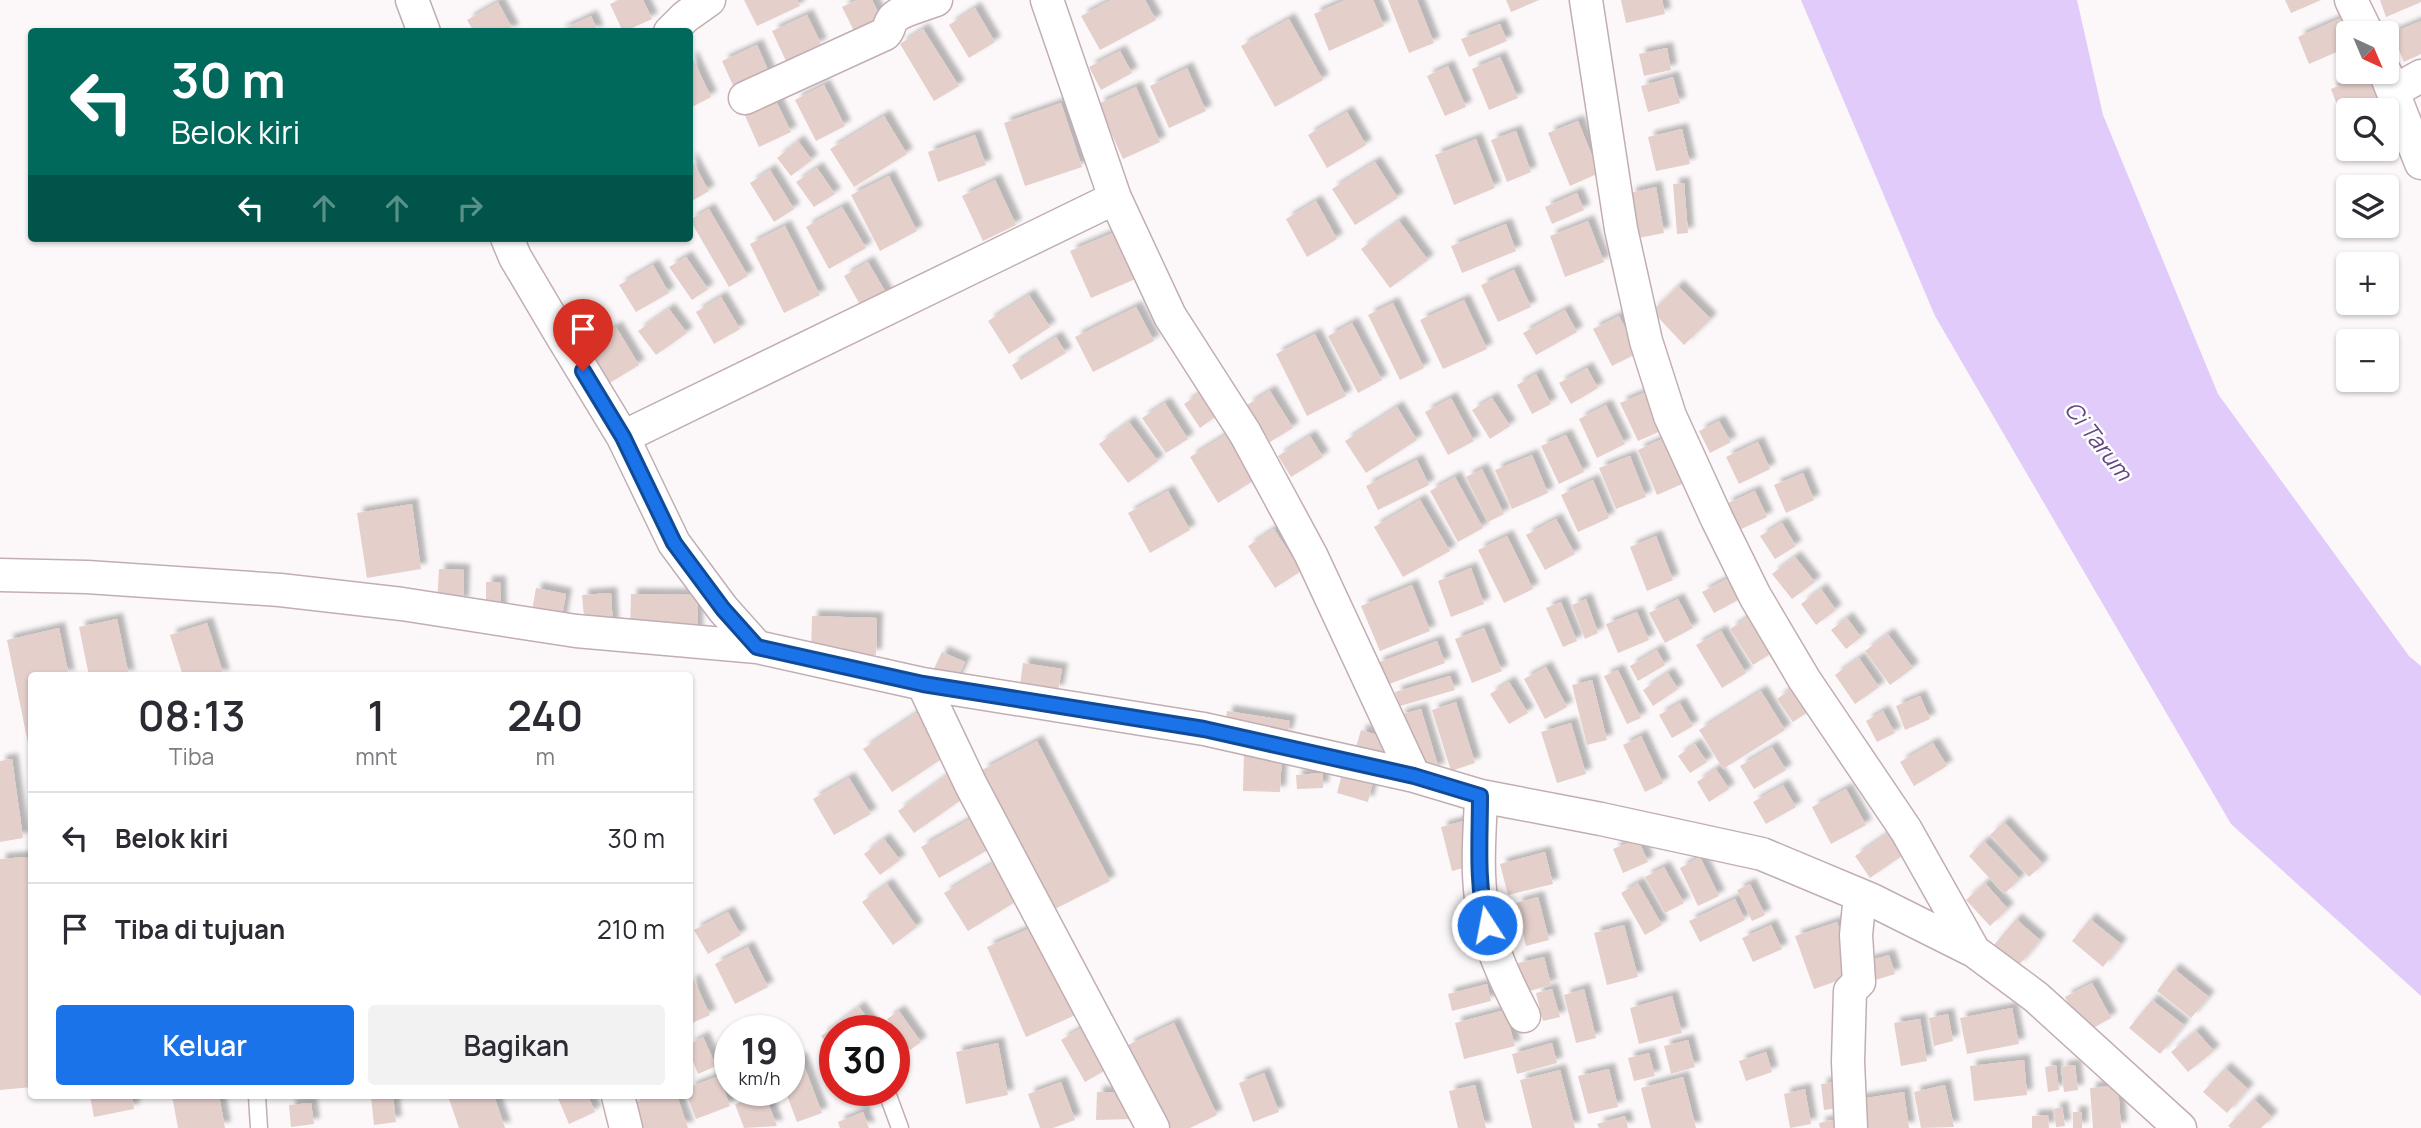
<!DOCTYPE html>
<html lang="id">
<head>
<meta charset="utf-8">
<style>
	body { margin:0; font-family:Manrope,sans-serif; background:#f2f2f3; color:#2b2b33; height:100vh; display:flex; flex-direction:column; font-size:26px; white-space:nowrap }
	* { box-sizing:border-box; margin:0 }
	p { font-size:23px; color:#7c7c81 }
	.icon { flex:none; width:38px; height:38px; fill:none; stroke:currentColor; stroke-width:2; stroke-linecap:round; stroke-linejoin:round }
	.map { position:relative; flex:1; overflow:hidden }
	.details { position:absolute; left:28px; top:672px; width:665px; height:427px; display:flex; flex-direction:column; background:#fff; border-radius:7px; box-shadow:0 2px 5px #0004 }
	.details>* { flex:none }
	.banner { position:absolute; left:28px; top:28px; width:665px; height:214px; border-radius:7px; box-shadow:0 2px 5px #0004; background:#00695c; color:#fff; overflow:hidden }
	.needle { width:46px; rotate:136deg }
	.fabs { position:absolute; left:2336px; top:21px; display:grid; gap:14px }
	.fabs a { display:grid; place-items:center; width:63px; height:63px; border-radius:7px; background:#fff; box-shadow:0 2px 5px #0004; font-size:35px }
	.speed { position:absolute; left:714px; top:1015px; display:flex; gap:14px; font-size:35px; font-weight:700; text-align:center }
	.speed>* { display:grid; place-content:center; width:91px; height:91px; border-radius:50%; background:#fff; box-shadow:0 2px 5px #0004; line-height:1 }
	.speed small { font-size:18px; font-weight:400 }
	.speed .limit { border:10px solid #d22; background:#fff; color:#111 }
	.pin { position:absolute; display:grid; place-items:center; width:60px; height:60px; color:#fff; margin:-72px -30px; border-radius:50% 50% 50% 0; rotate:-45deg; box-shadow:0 0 7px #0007 }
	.pin .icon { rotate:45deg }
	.me { position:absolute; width:77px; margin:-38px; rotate:349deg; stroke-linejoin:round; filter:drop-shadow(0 0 5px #0008) }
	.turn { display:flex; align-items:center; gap:24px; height:147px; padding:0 28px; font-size:32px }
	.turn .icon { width:91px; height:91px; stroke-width:2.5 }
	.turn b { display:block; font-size:49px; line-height:60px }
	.lanes { display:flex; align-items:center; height:66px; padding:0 28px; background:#0003; justify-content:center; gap:35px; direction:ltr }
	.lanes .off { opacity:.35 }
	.eta { display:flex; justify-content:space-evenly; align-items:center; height:119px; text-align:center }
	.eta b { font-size:42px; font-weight:600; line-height:49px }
	.button { display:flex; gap:14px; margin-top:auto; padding:14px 28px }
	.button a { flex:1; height:80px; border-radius:7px; background:#1a73e8; color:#fff; font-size:28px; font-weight:600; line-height:80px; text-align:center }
	.button a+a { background:#f2f2f3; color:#2b2b33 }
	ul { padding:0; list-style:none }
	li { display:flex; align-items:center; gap:21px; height:91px; padding:0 28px; border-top:2px solid #e1e1e2 }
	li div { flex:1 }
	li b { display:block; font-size:26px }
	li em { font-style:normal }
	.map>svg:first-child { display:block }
	.water { fill:#e0cbfa }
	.building { fill:#e4cfcb; filter:url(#shadow) }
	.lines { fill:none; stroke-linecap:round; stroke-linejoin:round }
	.service-casing { stroke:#c2aeb2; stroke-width:19 }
	.minor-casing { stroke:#c2aeb2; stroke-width:35 }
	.service { stroke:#fff; stroke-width:16 }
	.minor { stroke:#fff; stroke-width:32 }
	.route-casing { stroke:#114b97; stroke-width:18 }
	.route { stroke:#1a73e8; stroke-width:12 }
	.labels { text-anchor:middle; stroke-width:5; stroke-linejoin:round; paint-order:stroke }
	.water-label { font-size:23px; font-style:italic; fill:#644781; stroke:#fff }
</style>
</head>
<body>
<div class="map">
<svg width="2421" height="1128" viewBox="0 0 2421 1128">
	<defs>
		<filter id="shadow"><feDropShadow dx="6" dy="-6" stdDeviation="2" flood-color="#0004"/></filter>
	</defs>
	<rect width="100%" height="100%" fill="#fcf8f9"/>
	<path class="water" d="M1801 0H2077L2103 115 2218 394 2409 656 2421 666V996L2231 824 1935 316Z"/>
	<path class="building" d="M619 0H643L652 19 623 32 610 4Z
		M744 0H797L800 6 757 26Z
		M857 0H872L882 20 855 33 842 7Z
		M1111 0H1145L1156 20 1100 50 1081 16Z
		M1345 0H1373L1384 26 1329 51 1314 14Z
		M1388 0H1417L1434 43 1409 53Z
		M1506 0H1539L1511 12Z
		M1621 0H1662L1665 14 1626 23Z
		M2285 0H2321L2291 13Z
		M2380 0H2421V2L2386 17Z
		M498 2 513 30 510 32H474L467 20Z
		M975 8 995 42 969 58 949 25Z
		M807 15 821 44 786 61 772 31Z
		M2348 15 2356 33H2348V47L2309 64 2298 37Z
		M591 16 598 32H557Z
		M1289 19 1323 80 1275 107 1241 46Z
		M2421 21V54L2404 62 2392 33Z
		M1500 24 1507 41 1469 57 1461 39Z
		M923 29 959 86 934 101 900 44Z
		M757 45 771 77 736 92 722 61Z
		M1667 48 1671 70 1644 76 1639 54Z
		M1120 51 1132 73 1101 90 1089 67Z
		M692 57 711 97 692 107 690 103V58Z
		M1500 57 1518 98 1489 110 1472 69Z
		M1448 66 1466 107 1445 116 1427 76Z
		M1187 68 1206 111 1169 128 1150 86Z
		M2372 72 2389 96 2355 110H2348V113L2341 116 2331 89Z
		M1673 77 1680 103 1648 112 1641 86Z
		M824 85 845 126 816 141 795 100Z
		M1136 87 1160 142 1123 159 1098 104Z
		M773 95 791 132 759 147 742 109Z
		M1061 103 1082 167 1025 186 1004 123Z
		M1347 112 1366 145 1327 168 1308 135Z
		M884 116 907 154 854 187 830 149Z
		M1578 121 1599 173 1570 186 1548 133Z
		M1682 129 1690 164 1656 171 1648 137Z
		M1516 131 1531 172 1507 182 1491 140Z
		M975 135 986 165 938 182 928 152Z
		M1476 139 1495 188 1454 205 1435 155Z
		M798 141 812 160 791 176 777 158Z
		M690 157 709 191 690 202Z
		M1375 162 1398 198 1355 225 1332 189Z
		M817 168 835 194 814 207 796 182Z
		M770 170 794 209 774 222 750 183Z
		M889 176 917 231 880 251 851 195Z
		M995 180 1016 225 983 241 962 196Z
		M1684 183 1688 233 1677 234 1673 184Z
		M1656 187 1664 233 1638 238 1630 193Z
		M1577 193 1584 210 1552 224 1545 207Z
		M1316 201 1337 239 1307 257 1286 219Z
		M842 207 866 248 829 269 806 227Z
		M709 209 748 276 729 287 690 220Z
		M1399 221 1428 260 1390 288 1361 249Z
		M1588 221 1604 262 1565 277 1550 236Z
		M1506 224 1516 251 1462 273 1451 246Z
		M785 226 820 295 784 313 750 244Z
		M1120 230 1140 277 1091 298 1070 251Z
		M686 257 708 289 692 300 669 267Z
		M868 262 889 298 864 312 844 276Z
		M653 265 669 293 636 312 619 285Z
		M1514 270 1531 307 1498 322 1481 285Z
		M1678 286 1711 319 1684 345 1652 311Z
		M1029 295 1050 327 1009 354 988 321Z
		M721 297 740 329 714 344 696 312Z
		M1464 300 1487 349 1443 369 1420 320Z
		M1393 303 1424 368 1400 380 1368 315Z
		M1136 307 1154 341 1093 372 1075 337Z
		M669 309 687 333 656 355 638 331Z
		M1565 310 1577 332 1536 355 1523 333Z
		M1619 316 1638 353 1612 366 1593 329Z
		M1352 323 1382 380 1358 393 1328 336Z
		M616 327 639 365 608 384 585 346Z
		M1315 334 1346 396 1307 416 1276 354Z
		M1056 337 1066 353 1021 380 1012 365Z
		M1587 368 1598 388 1571 404 1559 383Z
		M1536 374 1551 404 1532 414 1517 385Z
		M1206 389 1222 412 1200 428 1184 404Z
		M1653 389 1670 427 1638 441 1620 403Z
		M1270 391 1293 428 1270 442 1247 405Z
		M1451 398 1474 441 1448 455 1425 412Z
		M1492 398 1510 426 1490 439 1472 410Z
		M1165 403 1188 439 1166 453 1142 418Z
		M1606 405 1625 444 1597 458 1579 419Z
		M1397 407 1417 440 1366 473 1345 441Z
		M1719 421 1731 442 1710 453 1699 431Z
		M1129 422 1158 461 1128 483 1099 444Z
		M1226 435 1253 481 1218 503 1190 457Z
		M1566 435 1584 472 1559 484 1541 446Z
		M1671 435 1691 480 1657 495 1638 450Z
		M1310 436 1323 457 1291 477 1278 456Z
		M1758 442 1770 469 1739 484 1726 457Z
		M1532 455 1548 493 1512 509 1495 470Z
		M1630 456 1646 497 1616 509 1599 468Z
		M1417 460 1429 485 1378 510 1366 486Z
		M1482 469 1504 514 1488 522 1466 477Z
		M1803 473 1814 500 1786 513 1774 485Z
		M1455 477 1483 528 1458 542 1430 491Z
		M1593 480 1609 518 1578 532 1561 495Z
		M1168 491 1190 530 1150 553 1128 513Z
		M1755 491 1767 517 1737 531 1726 504Z
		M1420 500 1450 551 1403 577 1374 527Z
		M412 504 421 569 367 578 357 513Z
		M1556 519 1575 554 1545 570 1526 535Z
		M1782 523 1796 546 1775 559 1760 536Z
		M1274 529 1301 571 1275 588 1248 546Z
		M1507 536 1533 589 1504 603 1478 550Z
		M1656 536 1673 580 1647 591 1630 547Z
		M1795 557 1815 582 1792 599 1772 574Z
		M1471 568 1484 604 1451 617 1438 581Z
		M439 569 464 570 463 603H437Z
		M1727 579 1738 600 1714 613 1702 592Z
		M486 582H500L501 612 486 613Z
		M1412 585 1430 631 1380 651 1361 606Z
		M536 588 566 594 561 622 531 616Z
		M1821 589 1836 610 1816 625 1801 604Z
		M611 593 613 626 585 628 582 595Z
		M631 594 698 595 697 634 630 632Z
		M1586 599 1598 633 1585 639 1572 605Z
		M1678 599 1693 628 1665 643 1649 613Z
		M1561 602 1577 641 1563 647 1546 608Z
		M1758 611 1781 647 1753 665 1730 629Z
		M1637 612 1649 640 1618 653 1606 624Z
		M812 616 877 618 876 655 811 654Z
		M1847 618 1861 637 1846 649 1831 630Z
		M117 619 129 676H89L79 627Z
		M207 623 224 676H183L170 635Z
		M59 628 69 676H32L30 753 7 640Z
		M1484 628 1502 671 1472 683 1455 639Z
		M1721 631 1746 673 1722 688 1696 645Z
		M1888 634 1913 668 1890 685 1865 651Z
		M1437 641 1445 663 1384 686 1377 663Z
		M1657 650 1665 665 1638 681 1630 666Z
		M942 652 965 662 954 685 931 675Z
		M1859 658 1879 687 1855 704 1835 675Z
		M1023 663 1062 669 1058 691 1020 685Z
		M1546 667 1567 707 1545 719 1524 679Z
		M1618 670 1641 718 1627 724 1604 676Z
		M1668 673 1678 689 1653 706 1643 690Z
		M1450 676 1455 690 1400 706 1395 692Z
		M1592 680 1607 740 1587 745 1572 685Z
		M1509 682 1528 713 1509 724 1490 694Z
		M1798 684 1814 708 1793 722 1777 699Z
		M1761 691 1785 730 1723 769 1699 730Z
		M1920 696 1930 719 1905 730 1896 706Z
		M1456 702 1475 763 1451 771 1432 710Z
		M1680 703 1693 726 1672 738 1659 715Z
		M1421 709 1439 769 1417 775 1399 715Z
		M1227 711 1290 721 1287 735 1225 725Z
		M1883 711 1895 733 1877 742 1866 721Z
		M917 713 946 756 892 792 863 749Z
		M1571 723 1586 774 1557 783 1541 732Z
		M1361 730 1395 741 1387 765 1354 754Z
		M1641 736 1663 783 1645 792 1623 745Z
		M1037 741 1110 881 1055 909 982 770Z
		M1933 743 1947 766 1914 786 1900 762Z
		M1695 744 1707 762 1690 773 1678 756Z
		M1772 747 1786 770 1754 789 1740 766Z
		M1244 752 1282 753 1280 792 1243 791Z
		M12 759 23 838 0 842V761Z
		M1716 769 1729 789 1709 802 1697 782Z
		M952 772 968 795 914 833 898 811Z
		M1323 773V788L1297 789 1296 775Z
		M1342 774 1373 782 1368 802 1337 793Z
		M849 778 871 814 834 835 813 799Z
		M1783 785 1796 807 1766 824 1753 802Z
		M1846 789 1866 825 1831 844 1812 807Z
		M976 816 993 847 939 878 921 847Z
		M1467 820 1478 864 1452 871 1441 827Z
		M2004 822 2043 864 2029 877 1990 835Z
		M1898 827 1913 848 1870 878 1855 856Z
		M884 839 900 860 880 875 864 854Z
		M1638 839 1648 862 1623 873 1613 849Z
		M1984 841 2020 879 2004 894 1969 856Z
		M1545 852 1553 884 1508 895 1500 864Z
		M27 857 32 905V1087L0 1090V859Z
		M1700 857 1719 896 1698 906 1680 868Z
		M999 860 1022 898 968 931 944 893Z
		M1664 867 1684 903 1665 913 1645 877Z
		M1638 883 1662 925 1645 935 1621 893Z
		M1985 883 2008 909 1990 926 1966 900Z
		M887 884 917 927 893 945 862 902Z
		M1750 884 1765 915 1752 921 1737 890Z
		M1538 897 1549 940 1526 946 1516 903Z
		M1735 899 1745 920 1700 942 1689 921Z
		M728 912 741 935 708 954 694 930Z
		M2016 919 2040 940 2018 966 1994 945Z
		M2090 919 2121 944 2103 967 2072 941Z
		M1837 922 1854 975 1814 989 1795 936Z
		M1042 923 1080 1013 1026 1037 987 947Z
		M1624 925 1638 977 1607 985 1594 933Z
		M1771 925 1782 949 1753 962 1742 938Z
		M748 947 768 987 735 1004 715 964Z
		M1889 955 1895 974 1869 982 1864 962Z
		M1544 957 1551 985 1526 992 1518 963Z
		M2174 969 2209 997 2191 1018 2157 991Z
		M694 980 710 1015 690 1024V982Z
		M2092 983 2111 1018 2084 1033 2065 997Z
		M1487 984 1491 1001 1452 1011 1448 994Z
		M1552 989 1560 1017 1543 1021 1536 993Z
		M1584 989 1596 1038 1576 1043 1564 995Z
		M1672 996 1682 1033 1639 1044 1630 1008Z
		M2152 1000 2184 1025 2160 1054 2129 1028Z
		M859 1007 877 1031H835V1054L821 1036Z
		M2012 1008 2019 1044 1967 1054 1960 1018Z
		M1505 1010 1515 1046 1464 1059 1455 1023Z
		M899 1011 921 1042 910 1050 887 1019Z
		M1948 1014 1953 1041 1934 1046 1929 1018Z
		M1920 1019 1927 1061 1901 1066 1894 1023Z
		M1092 1022 1116 1064 1085 1082 1061 1040Z
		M1174 1023 1217 1115 1190 1128H1166L1128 1045Z
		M2196 1031 2214 1051 2188 1072 2171 1052Z
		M703 1037 716 1066 698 1074 690 1054V1044Z
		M1688 1040 1695 1067 1671 1074 1664 1046Z
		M998 1043 1008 1095 966 1104 956 1052Z
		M1552 1043 1557 1063 1517 1074 1512 1054Z
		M1766 1052 1772 1072 1746 1081 1739 1061Z
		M1649 1053 1655 1076 1634 1081 1628 1058Z
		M801 1058 822 1113 797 1122 785 1090H789V1063Z
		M2024 1060 2027 1095 1974 1101 1970 1066Z
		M2056 1065 2059 1090 2048 1092 2045 1067Z
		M2075 1065 2078 1090 2064 1092 2061 1067Z
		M2225 1068 2248 1089 2227 1113 2203 1092Z
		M1609 1069 1618 1107 1588 1114 1578 1076Z
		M1560 1070 1575 1128H1532L1520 1080Z
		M1264 1073 1279 1112 1253 1122 1239 1083Z
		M719 1076 730 1106 696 1119 687 1096H690V1087Z
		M1683 1077 1696 1128H1651L1641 1088Z
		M1844 1081 1847 1107 1824 1110 1821 1084Z
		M1061 1082 1075 1120 1053 1128H1040L1028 1094Z
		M1475 1085 1486 1128H1458L1449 1091Z
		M1945 1085 1954 1127 1921 1128 1914 1092Z
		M2118 1085 2121 1128H2093L2090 1088Z
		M1805 1089 1811 1124 1790 1128 1784 1094Z
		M1097 1092 1134 1093 1133 1119 1096 1120Z
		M1904 1092 1909 1128H1858L1854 1100Z
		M764 1093 777 1126 744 1128 735 1104Z
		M90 1096H132L134 1109 94 1117Z
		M172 1096H219L225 1128H178Z
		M371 1096H393L396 1122 374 1125Z
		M448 1096H494L505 1128H459Z
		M557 1096H588L595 1112 569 1124Z
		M654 1096H677L688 1128H641L633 1103Z
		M2254 1099 2272 1117 2261 1128H2231L2228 1126Z
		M311 1103 314 1124 291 1127 289 1105Z
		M2062 1107 2065 1126 2056 1127 2054 1109Z
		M863 1112 869 1128H840L838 1122Z
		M2073 1112H2082V1128H2073Z
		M2048 1115 2049 1128H2032V1116Z
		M1625 1116 1628 1128H1599L1597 1124Z
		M1842 1118 1844 1128H1820L1819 1123Z"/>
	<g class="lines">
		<g class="service-casing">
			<path id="service" d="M886 1090 900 1128
				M257 1096 259 1128"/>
		</g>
		<g class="minor-casing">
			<path id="minor" d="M412 0 424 32
				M1047 0 1115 198 1170 316 1245 433 1311 555 1414 776
				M1586 0 1621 229 1646 341 1670 416 1717 519 1755 596 1804 679 1906 830 1974 951 2036 997 2180 1128
				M2351 0 2367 33
				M670 32 685 17 709 0
				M2385 72 2421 163
				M2394 91 2421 76
				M745 98 885 34C890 29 889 23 893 19 898 11 926 4 936 0
				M507 238 515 257 557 328 623 437 674 543 723 609 757 647
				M623 437 1115 198
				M0 575 87 577 280 590 402 604 576 631 757 647 923 684 1204 729 1414 776 1481 796 1601 819 1762 854 1872 900 1974 951
				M923 684 971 785 1153 1128
				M1481 796C1480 831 1476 869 1482 905 1488 944 1506 981 1524 1016
				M618 1096 626 1128
				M1851 1128 1848 1062 1850 991 1859 982 1856 935 1860 895"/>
		</g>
		<use href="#service" class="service"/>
		<use href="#minor" class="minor"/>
	</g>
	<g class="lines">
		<g class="route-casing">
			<path id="route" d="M583 371 623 437 674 543 723 609 757 647 923 684 1204 729 1414 776 1480 796C1480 839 1476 883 1487 925"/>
		</g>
		<use href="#route" class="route"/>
	</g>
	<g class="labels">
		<g class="water-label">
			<text transform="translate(2098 441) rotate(52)" y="8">Ci Tarum</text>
		</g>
	</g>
</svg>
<div class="fabs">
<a><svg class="needle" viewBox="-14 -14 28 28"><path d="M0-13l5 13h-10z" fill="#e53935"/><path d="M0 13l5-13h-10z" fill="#7c7c81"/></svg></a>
<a><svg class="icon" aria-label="search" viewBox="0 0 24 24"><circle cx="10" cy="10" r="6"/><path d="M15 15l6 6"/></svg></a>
<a><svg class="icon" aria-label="layers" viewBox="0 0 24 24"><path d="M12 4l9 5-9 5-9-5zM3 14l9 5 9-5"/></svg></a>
<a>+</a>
<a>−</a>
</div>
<div class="speed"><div>19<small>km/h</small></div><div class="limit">30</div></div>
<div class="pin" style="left:583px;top:371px;background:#d93025"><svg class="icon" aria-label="arrive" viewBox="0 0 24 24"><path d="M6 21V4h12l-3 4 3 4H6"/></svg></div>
<svg class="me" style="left:1487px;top:925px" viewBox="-20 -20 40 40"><circle r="17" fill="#1a73e8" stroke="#fff" stroke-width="3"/><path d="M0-11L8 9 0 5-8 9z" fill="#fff"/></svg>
<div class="banner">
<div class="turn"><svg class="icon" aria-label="left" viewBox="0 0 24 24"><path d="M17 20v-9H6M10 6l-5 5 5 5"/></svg><div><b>30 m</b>Belok kiri</div></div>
<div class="lanes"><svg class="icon" aria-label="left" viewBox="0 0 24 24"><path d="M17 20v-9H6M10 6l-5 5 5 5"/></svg><svg class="icon off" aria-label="ahead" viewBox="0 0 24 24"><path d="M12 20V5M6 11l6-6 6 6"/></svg><svg class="icon off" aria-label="ahead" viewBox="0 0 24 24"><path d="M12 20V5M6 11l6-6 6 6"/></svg><svg class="icon off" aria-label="right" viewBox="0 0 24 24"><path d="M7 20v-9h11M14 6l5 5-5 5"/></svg></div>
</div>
<section class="details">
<div class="eta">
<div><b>08:13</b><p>Tiba</p></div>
<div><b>1</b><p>mnt</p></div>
<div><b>240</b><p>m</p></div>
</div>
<ul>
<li><svg class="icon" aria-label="left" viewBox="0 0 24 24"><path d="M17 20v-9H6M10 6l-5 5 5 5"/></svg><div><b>Belok kiri</b></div><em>30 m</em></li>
<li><svg class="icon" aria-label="arrive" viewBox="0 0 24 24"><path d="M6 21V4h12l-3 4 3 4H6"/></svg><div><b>Tiba di tujuan</b></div><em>210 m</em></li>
</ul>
<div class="button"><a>Keluar</a><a>Bagikan</a></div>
</section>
</div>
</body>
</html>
